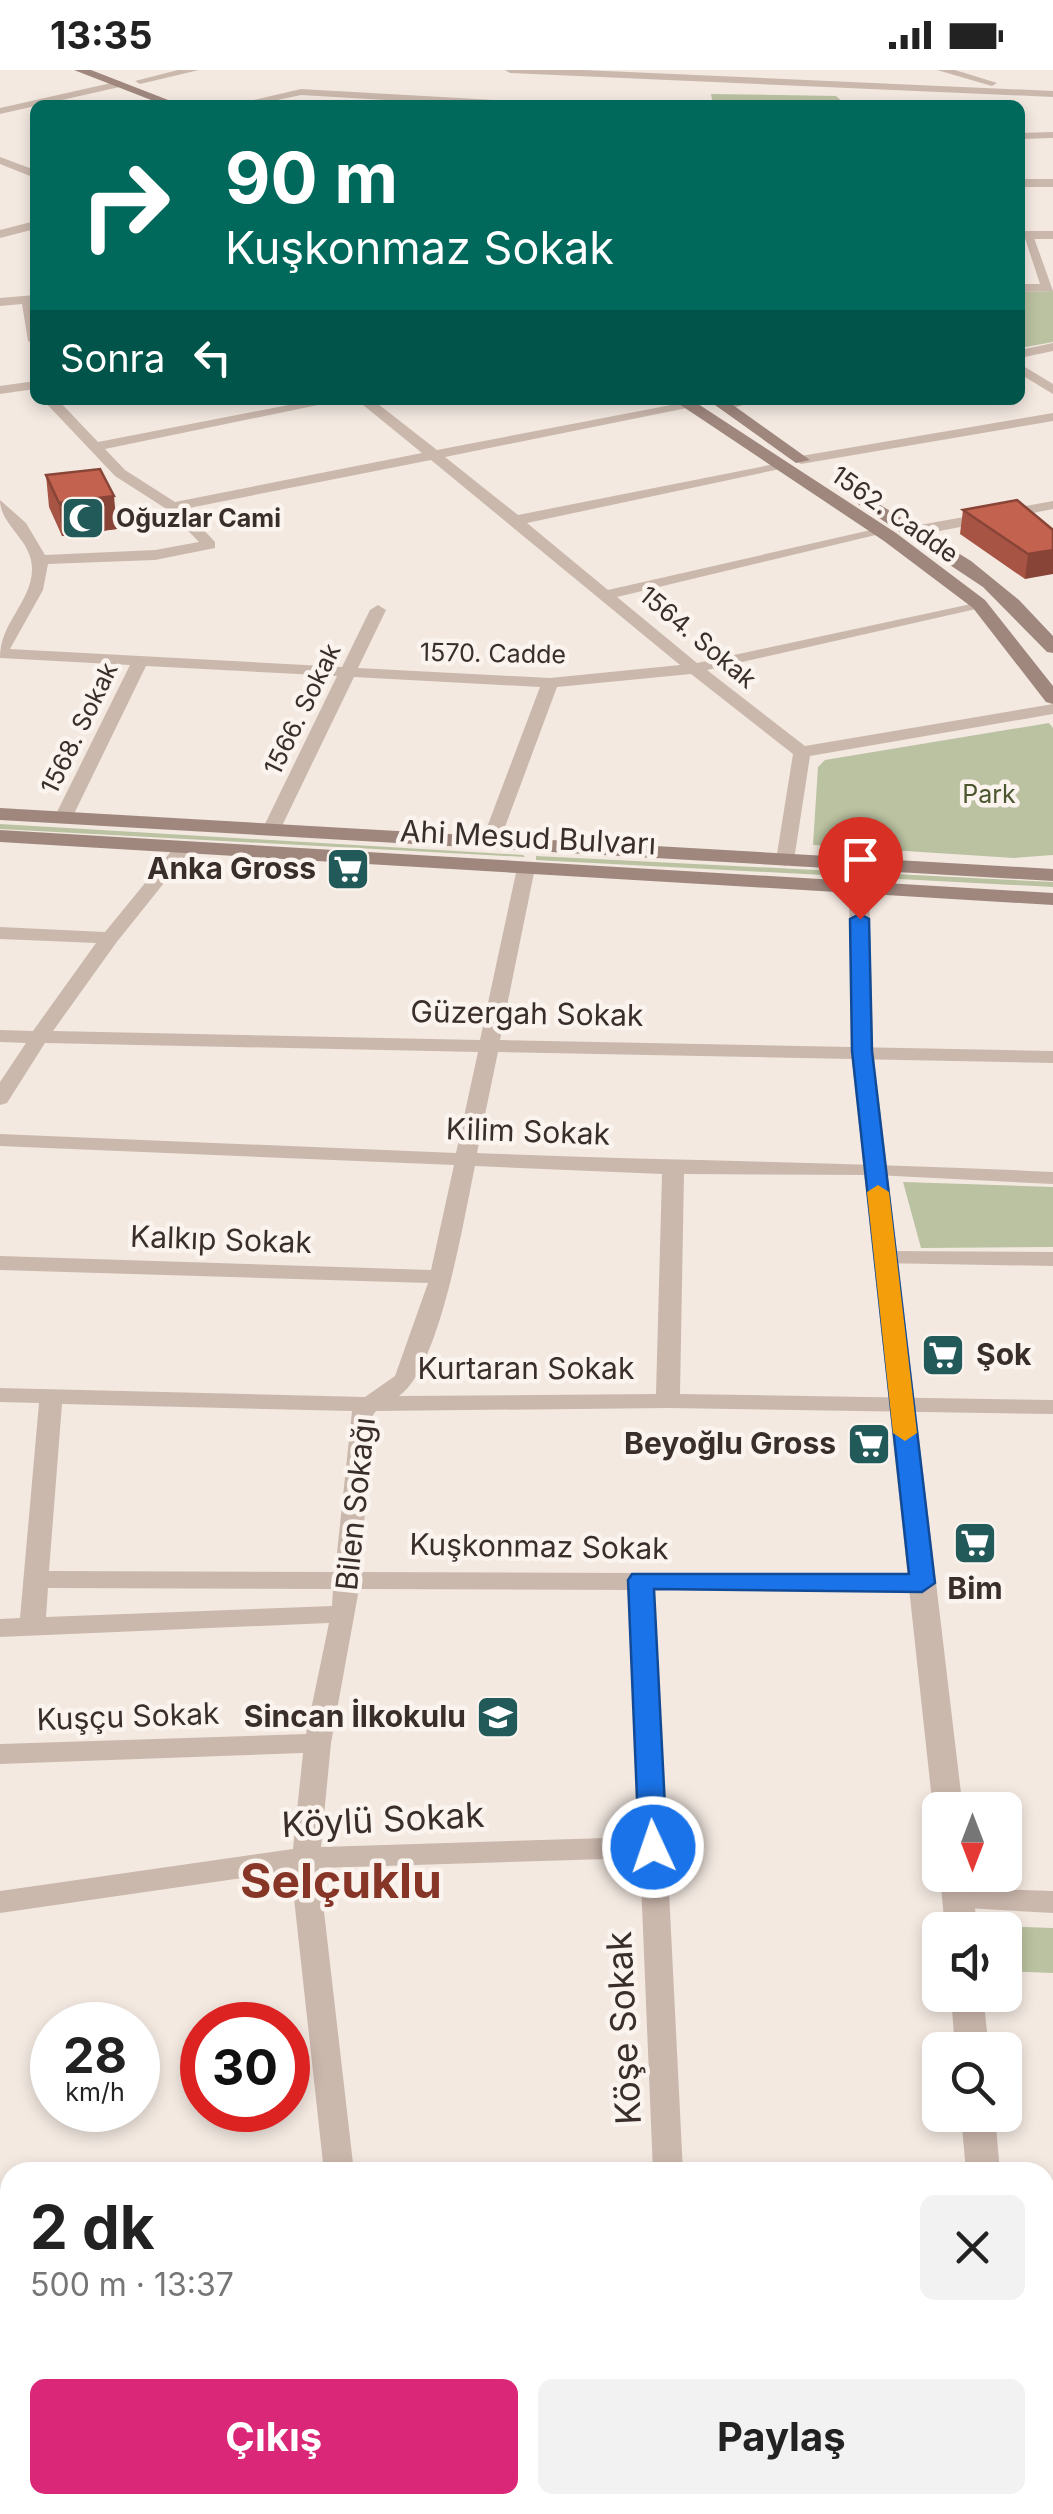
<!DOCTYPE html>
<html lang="tr">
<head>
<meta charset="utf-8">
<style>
	body { margin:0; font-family:Inter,sans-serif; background:#f2f2f2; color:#222; height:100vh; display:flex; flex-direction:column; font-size:38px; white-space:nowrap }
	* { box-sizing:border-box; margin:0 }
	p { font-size:32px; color:#767676 }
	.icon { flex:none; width:55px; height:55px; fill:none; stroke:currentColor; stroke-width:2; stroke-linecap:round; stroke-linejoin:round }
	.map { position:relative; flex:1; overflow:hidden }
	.side { position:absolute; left:0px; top:2092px; width:1055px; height:352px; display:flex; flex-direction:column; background:#fff; border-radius:30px 30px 0 0; box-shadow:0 5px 15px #0003 }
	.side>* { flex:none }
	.top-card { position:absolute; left:30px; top:30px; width:995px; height:305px; border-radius:15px; box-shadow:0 5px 15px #0003; background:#00695c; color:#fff; overflow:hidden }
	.needle { width:65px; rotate:180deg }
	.tools { position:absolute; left:922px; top:1722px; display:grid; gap:20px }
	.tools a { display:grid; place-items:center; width:100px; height:100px; border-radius:15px; background:#fff; box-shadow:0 5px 15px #0003; font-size:50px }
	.speed { position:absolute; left:30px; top:1932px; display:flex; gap:20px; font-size:50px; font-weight:700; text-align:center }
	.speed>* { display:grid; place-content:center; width:130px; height:130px; border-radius:50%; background:#fff; box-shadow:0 5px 15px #0003; line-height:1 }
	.speed small { font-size:25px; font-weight:400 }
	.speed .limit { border:15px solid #d22; background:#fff; color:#111 }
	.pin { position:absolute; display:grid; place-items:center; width:85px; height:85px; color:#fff; margin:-102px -42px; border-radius:50% 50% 50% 0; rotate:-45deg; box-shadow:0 0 10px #0007 }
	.pin .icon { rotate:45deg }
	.me { position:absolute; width:110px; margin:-55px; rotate:357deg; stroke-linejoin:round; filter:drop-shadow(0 0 8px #0008) }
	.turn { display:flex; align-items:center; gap:35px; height:210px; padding:0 30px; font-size:45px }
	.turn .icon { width:130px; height:130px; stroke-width:2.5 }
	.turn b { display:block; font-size:70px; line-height:85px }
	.then { display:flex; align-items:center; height:95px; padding:0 30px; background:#0003; gap:20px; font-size:38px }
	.round { display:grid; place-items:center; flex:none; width:105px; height:105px; border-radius:15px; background:#f2f2f2 }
	.summary { display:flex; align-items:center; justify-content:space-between; height:170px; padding:0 30px }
	h1 { font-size:60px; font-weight:700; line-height:75px }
	.primary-button { display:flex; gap:20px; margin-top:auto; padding:20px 30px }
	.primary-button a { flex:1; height:115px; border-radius:15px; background:#db2777; color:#fff; font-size:40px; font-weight:700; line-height:115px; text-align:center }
	.primary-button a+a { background:#f2f2f2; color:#222 }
	.status { display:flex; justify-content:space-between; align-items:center; height:70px; padding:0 50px; background:#fff; direction:ltr }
	.status svg { height:28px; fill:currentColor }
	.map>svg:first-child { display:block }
	.green { fill:#bac2a1 }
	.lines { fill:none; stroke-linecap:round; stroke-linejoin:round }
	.minor { fill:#cbb8ad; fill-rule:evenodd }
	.tertiary { fill:#cbb8ad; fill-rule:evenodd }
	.secondary { fill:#9f877e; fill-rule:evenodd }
	.wall { fill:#a75444 }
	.shaded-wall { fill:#884537 }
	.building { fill:#c2624f; stroke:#884537; stroke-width:2.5 }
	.route { fill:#1a73e8; stroke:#114b97; stroke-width:2.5 }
	.slow { fill:#f59e0b }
	.labels { text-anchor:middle; stroke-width:9; stroke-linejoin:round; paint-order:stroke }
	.far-street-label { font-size:25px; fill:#3a2e2b; stroke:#faf3ee }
	.far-poi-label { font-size:25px; font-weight:bold; fill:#3a2e2b; stroke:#faf3ee; text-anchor:start }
	.far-park-label { font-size:25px; fill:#4c572f; stroke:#faf3ee }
	.street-label { font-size:30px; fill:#3a2e2b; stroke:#faf3ee }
	.poi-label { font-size:30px; font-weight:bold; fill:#3a2e2b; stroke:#faf3ee; text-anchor:end }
	.near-street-label { font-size:35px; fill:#3a2e2b; stroke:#faf3ee }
	.near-district-label { font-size:48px; font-weight:bold; fill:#863526; stroke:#faf3ee }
</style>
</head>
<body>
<div class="status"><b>13:35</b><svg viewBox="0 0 49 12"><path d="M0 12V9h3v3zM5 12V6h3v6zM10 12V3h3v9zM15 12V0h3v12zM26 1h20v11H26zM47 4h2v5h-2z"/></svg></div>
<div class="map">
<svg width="1053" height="2444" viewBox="0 0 1053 2444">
	<rect width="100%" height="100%" fill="#f3e9e1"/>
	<path class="green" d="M711 24 836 26 846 35H713Z
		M1053 221V272L1020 278V222Z
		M1049 653 1053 658V785L1014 788 813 775 818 697 825 690Z
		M0 754 523 785 525 787 0 759Z
		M536 786 1053 812V817L536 790Z
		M903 1112 1053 1117V1177L921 1178Z
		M996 1856 1053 1858V1903L1005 1901V1860Z"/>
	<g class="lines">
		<path class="minor" d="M178 0H199L140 14 135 11Z
			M505 0H583L1053 21V27L510 3Z
			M937 0H955L997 13 992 16Z
			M120 11 124 16 0 44V38Z
			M301 19 494 30 500 33 471 35 301 25 254 35H232Z
			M1053 62V68L1020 69V63Z
			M0 87 35 100V108L0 94Z
			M1020 109H1053V117H1020Z
			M35 151V159L0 168V160Z
			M1023 162 1033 165 1053 221 1020 222V214H1040Z
			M35 225V275L28 271 22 234 0 236V228Z
			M1053 273V281L1020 288V280Z
			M1020 294 1053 314V324L1020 304Z
			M35 311V319L0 324V316Z
			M43 330H58L98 372 314 330H342L105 379 125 400 175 432 422 383 357 330H373L437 380 692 331 694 334 687 338 445 387 518 445 785 392 787 395 780 399 527 453 608 520 884 457V463L617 527 697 593 985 531V537L707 600 805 676 1053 634V644L810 686 794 790 785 796 776 790 793 684 691 604 557 617 499 773 490 778 481 773 540 617 354 607 280 760 271 765 262 760 337 606 146 596 72 748 63 753 57 752 54 748 130 595 0 588C0 552 31 533 32 500 33 470 0 456 0 430L26 453 45 485 155 480 199 472 168 440 115 406ZM431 390 680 595 550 608 358 598 386 540 378 535 370 540 342 597 10 579 43 520 48 494 155 490 215 478V472L184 439Z
			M734 330H762L725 340 718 336Z
			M1053 343V351L801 394 794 390 801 386Z
			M1053 431V439L914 466 906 461 914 456Z
			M183 773 192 778 116 873 53 961 480 970 517 798 526 792 535 798 500 970 1053 981V993L498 982 477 1083C669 1091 861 1092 1053 1102V1114L875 1105 684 1104 680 1324 1053 1330V1344L668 1338 376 1341 373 1345 360 1502 922 1504 931 1507 935 1513 931 1519 922 1522 654 1520 683 2102H653L640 1788 319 1798 354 2102H324L291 1801 0 1843V1821L293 1779 303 1683 0 1694V1674L306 1664 329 1553 0 1567V1549L20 1548 39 1333 0 1332V1318L365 1327 395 1306 428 1213 0 1200V1186L431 1200 454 1095 0 1076V1064L456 1083 478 982 45 973 7 1033 0 1035V1012L26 973 0 972V960L33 961 96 873 0 869V857L105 862 177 774ZM475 1096 662 1104 656 1324 399 1326C440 1298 464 1148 475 1096ZM62 1334 352 1341 335 1502 49 1501ZM48 1518 333 1519 332 1536 46 1547ZM359 1519 629 1520 639 1767 321 1777 331 1673Z
			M886 1181 1053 1182V1196L878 1193 875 1188 878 1183Z
			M958 1818 1053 1821V1843L948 1837 944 1829 948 1821Z
			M10 2155V2181L0 2182V2156Z
			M363 2435H397L398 2444H364Z
			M468 2435H683L679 2444H464Z"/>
		<path class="tertiary" d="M1020 161H1053V169H1020Z
			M859 810 869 816 873 981 963 1740H940V1749L933 1740 851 981 849 816Z
			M940 1805H972L977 1860H945Z
			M951 1925H983L989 1980H955Z
			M961 2045H995L1000 2102H966Z
			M995 2435H1033V2444H995Z"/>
		<path class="secondary" d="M74 0H91L181 35H164Z
			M673 330H692L896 463 985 530 1053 616V634L1046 632 973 538 884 471Z
			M708 330H726L810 390 796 393Z
			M861 423 971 491 1019 530 1053 566V583L1047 582 983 517 855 432 853 428Z
			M0 738 1053 799V811L0 750Z
			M0 760 1053 823V835L0 772Z"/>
	</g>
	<path class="wall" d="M46 405 117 459 62 466 49 437Z
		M963 440 1053 460 1025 509 960 464Z"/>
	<path class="shaded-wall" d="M114 426 117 459 62 466 59 433Z
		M1053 480V504L1025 509 1028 484Z"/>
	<path class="building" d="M100 399 114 426 59 433 46 405Z
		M1017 430 1053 460V480L1028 484 963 440Z"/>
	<path class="route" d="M860 844 869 849 872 981 935 1513 922 1522 654 1519 667 1777 653 1787 639 1777 628 1510 632 1504H909L852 981 850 849Z"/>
	<path class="slow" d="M878 1115 889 1122 917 1363 905 1371 893 1363 867 1122Z"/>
	<defs>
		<g id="mosque-square" transform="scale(2.25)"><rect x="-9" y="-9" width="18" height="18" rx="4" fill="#215a59" stroke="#faf3ee"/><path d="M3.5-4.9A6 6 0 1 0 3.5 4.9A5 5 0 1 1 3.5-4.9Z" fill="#fff"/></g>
		<g id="supermarket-square" transform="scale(2.25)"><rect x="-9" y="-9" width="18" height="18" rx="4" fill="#215a59" stroke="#faf3ee"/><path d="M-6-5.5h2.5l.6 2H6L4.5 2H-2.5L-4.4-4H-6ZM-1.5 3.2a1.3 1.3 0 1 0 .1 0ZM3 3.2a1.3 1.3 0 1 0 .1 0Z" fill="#fff"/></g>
		<g id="school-square" transform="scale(2.25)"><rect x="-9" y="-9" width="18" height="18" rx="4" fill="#215a59" stroke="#faf3ee"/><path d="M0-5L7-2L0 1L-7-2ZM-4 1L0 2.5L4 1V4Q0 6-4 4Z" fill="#fff"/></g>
	</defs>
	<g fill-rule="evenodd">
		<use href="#mosque-square" x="83" y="448"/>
		<use href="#supermarket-square" x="348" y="799"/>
		<use href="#supermarket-square" x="943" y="1285"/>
		<use href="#supermarket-square" x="869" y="1374"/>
		<use href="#supermarket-square" x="975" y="1473"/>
		<use href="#school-square" x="498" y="1647"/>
	</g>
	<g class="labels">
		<g class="far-street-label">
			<text transform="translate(895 444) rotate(35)" y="9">1562. Cadde</text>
			<text transform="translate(698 567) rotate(40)" y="9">1564. Sokak</text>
			<text transform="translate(493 583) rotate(1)" y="9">1570. Cadde</text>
			<text transform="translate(302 639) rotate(-64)" y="9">1566. Sokak</text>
			<text transform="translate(79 658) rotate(-64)" y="9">1568. Sokak</text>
		</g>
		<g class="far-poi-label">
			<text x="116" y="457">Oğuzlar Cami</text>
		</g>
		<g class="far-park-label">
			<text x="989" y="733">Park</text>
		</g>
		<g class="street-label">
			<text transform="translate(528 768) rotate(3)" y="10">Ahi Mesud Bulvarı</text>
			<text transform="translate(527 944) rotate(1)" y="10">Güzergah Sokak</text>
			<text transform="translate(528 1062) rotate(2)" y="10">Kilim Sokak</text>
			<text transform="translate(221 1170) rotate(2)" y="10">Kalkıp Sokak</text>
			<text x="526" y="1309">Kurtaran Sokak</text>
			<text transform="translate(356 1434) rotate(-84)" y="10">Bilen Sokağı</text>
			<text transform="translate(539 1477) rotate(1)" y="10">Kuşkonmaz Sokak</text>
			<text transform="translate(128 1647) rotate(-2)" y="10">Kuşçu Sokak</text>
		</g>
		<g class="poi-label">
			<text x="316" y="809">Anka Gross</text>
			<text x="976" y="1295" text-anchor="start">Şok</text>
			<text x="836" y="1384">Beyoğlu Gross</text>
			<text x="975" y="1529" text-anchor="middle">Bim</text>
			<text x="466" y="1657">Sincan İlkokulu</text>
		</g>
		<g class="near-street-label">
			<text transform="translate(383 1750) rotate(-3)" y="12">Köylü Sokak</text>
			<text transform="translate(624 1958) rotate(-93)" y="12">Köşe Sokak</text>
		</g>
		<g class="near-district-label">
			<text x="341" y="1828">Selçuklu</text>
		</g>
	</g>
</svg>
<div class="tools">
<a><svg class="needle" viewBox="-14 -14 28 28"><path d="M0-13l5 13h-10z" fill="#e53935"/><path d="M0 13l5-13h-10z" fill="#767676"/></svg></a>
<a><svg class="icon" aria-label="sound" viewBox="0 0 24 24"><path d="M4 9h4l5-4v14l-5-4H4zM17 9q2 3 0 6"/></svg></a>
<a><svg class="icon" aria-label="search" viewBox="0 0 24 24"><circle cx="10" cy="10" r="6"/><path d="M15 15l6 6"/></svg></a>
</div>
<div class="speed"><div>28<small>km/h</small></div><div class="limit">30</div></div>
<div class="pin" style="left:860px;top:849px;background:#d93025"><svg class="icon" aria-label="arrive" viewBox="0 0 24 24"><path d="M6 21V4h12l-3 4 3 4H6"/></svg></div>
<svg class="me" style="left:653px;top:1777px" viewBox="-20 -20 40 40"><circle r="17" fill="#1a73e8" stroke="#fff" stroke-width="3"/><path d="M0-11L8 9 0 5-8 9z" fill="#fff"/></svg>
<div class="top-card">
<div class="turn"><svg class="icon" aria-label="right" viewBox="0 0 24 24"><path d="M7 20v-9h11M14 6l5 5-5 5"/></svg><div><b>90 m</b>Kuşkonmaz Sokak</div></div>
<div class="then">Sonra<svg class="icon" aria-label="left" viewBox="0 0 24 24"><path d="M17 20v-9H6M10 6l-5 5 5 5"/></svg></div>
</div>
<section class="side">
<div class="summary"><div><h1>2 dk</h1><p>500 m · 13:37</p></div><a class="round"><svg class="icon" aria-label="close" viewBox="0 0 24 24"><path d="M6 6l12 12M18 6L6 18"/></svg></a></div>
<div class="primary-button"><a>Çıkış</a><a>Paylaş</a></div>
</section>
</div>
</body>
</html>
